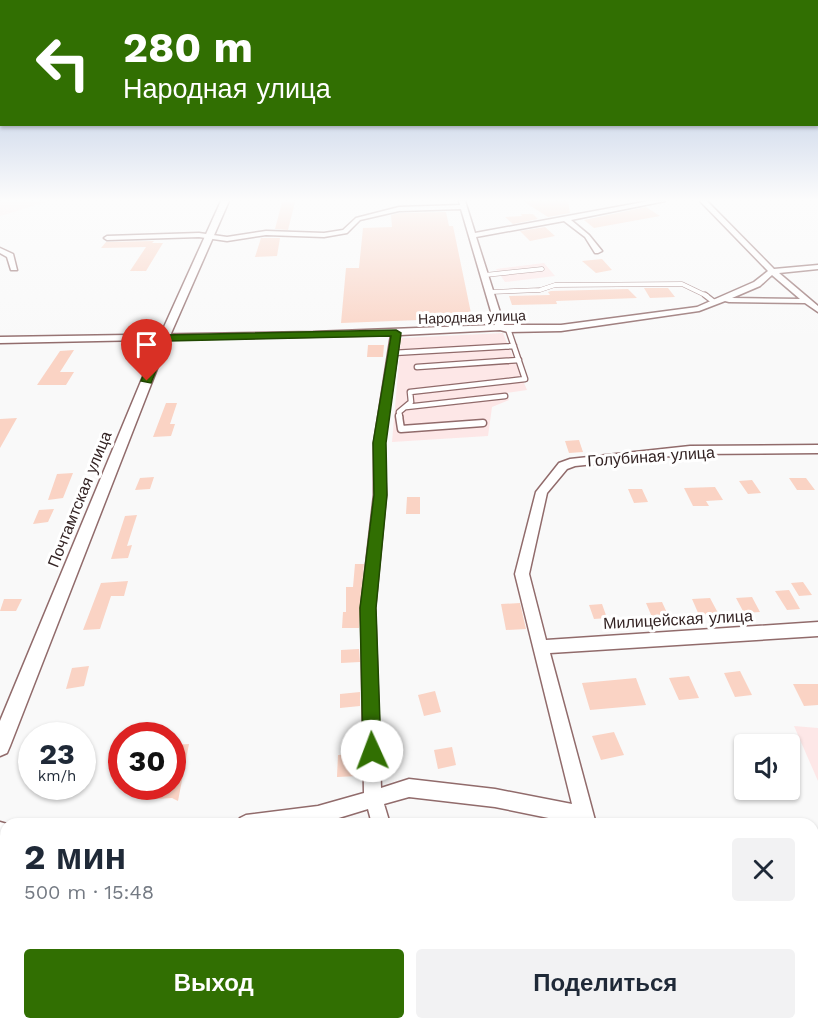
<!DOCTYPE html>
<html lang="ru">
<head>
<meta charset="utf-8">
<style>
	body { margin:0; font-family:"Work Sans",sans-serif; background:#f2f2f3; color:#1f2937; height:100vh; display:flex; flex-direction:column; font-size:22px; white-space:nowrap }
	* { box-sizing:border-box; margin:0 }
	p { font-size:20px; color:#747a83 }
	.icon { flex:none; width:33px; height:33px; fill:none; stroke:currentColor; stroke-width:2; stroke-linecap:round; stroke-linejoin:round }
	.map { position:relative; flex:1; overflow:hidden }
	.side { position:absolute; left:0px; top:818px; width:819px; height:212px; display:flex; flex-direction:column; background:#fff; border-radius:18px 18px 0 0; box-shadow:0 2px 4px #0004 }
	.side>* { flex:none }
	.top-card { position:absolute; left:0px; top:0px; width:819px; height:126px; box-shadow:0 2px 4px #0004; background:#316f02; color:#fff; overflow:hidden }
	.fabs { position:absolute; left:734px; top:734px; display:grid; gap:12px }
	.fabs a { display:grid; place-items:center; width:66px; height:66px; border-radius:6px; background:#fff; box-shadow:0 2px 4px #0004; font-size:30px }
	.speed { position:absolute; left:18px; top:722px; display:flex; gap:12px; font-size:30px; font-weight:700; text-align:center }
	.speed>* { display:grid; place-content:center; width:78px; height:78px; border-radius:50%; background:#fff; box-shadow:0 2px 4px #0004; line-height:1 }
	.speed small { font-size:15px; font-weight:400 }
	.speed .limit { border:9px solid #d22; background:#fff; color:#111 }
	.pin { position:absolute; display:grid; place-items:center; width:51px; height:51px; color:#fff; margin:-62px -26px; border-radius:50% 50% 50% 0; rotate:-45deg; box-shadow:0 0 6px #0007 }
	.pin .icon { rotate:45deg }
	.me { position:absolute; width:66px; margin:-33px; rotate:358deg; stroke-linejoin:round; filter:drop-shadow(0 0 4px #0008) }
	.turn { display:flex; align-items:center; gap:21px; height:126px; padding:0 24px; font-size:27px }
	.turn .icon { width:78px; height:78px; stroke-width:2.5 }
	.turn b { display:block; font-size:42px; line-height:51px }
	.round { display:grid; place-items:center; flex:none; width:63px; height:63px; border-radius:6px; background:#f2f2f3 }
	.head { display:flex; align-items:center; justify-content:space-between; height:102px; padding:0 24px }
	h1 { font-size:36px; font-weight:700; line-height:45px }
	.primary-button { display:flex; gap:12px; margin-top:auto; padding:12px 24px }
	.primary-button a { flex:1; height:69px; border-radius:6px; background:#316f02; color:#fff; font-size:24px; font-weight:700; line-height:69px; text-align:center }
	.primary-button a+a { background:#f2f2f3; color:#1f2937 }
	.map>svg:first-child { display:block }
	.built { fill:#fde7e7 }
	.building { fill:#fad3c4 }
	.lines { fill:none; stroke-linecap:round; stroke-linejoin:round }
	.service-far2-casing { stroke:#916b6b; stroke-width:5 }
	.service-far1-casing { stroke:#916b6b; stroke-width:7 }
	.service-casing { stroke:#916b6b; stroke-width:9 }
	.minor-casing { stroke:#916b6b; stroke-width:3 }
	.tertiary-casing { stroke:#916b6b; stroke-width:3 }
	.service-far2 { stroke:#fff; stroke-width:4 }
	.service-far1 { stroke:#fff; stroke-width:4.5 }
	.service { stroke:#fff; stroke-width:6 }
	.minor { fill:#fff; fill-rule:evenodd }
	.tertiary { fill:#fff; fill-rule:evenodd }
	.route { fill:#316f02; stroke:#204801; stroke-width:1.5 }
	.labels { text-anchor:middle; stroke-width:6; stroke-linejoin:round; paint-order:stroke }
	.far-street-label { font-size:14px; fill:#342424; stroke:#fff }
	.street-label { font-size:16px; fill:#342424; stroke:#fff }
</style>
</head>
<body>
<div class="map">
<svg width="818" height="1028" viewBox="0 0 818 1028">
	<rect width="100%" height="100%" fill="#f9f9f9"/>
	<path class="built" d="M0 201H46L47 202 0 216Z
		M544 263 555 276 505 282 496 269Z
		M503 333 527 390 507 393 509 400 492 407 488 436 392 442 401 338Z
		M794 726 818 728V781Z"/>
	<path class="building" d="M523 201H568L570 213 548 217Z
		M282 202H295L288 230 275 229Z
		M646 207 660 216 594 228 584 220Z
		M446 212 449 226H453L472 318 341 323 346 268H359L363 228 392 227 391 215 399 213Z
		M521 214H533L538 219 513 224 505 217 522 216Z
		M545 227 555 236 530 241 520 231Z
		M261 238H280L277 256 255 257Z
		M154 241 152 243H163L146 271H130L146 247 101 248 106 242Z
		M602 259 612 270 596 273 582 261Z
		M644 288H668L675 297 650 298Z
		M628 289 637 298 556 301 557 304 512 305 509 296 550 295 548 292 551 291Z
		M368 345H384L383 357H367Z
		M74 350 60 372H74L66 385H37L60 351Z
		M166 403H177L170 424H175L171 436 153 437Z
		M17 418 0 448V419Z
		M579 440 583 452 569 453 565 441Z
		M73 473 63 498 48 500 57 474Z
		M154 477 150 489 135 490 140 478Z
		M789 478H806L815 490H797Z
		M752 480 761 493 748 494 739 481Z
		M715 487 723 500 706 501 709 506H693L684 488Z
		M628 489H642L648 502 634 503Z
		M407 497H420V514H406Z
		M54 509 48 522 33 524 39 510Z
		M137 515 127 546 132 545 128 558 111 559 125 516Z
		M355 564H364L359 628H342L343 612H346V587H353Z
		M128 581 124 596H111L100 629 83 630 101 583Z
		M803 582 812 595 799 596 791 583Z
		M789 590 800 609 787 610 775 591Z
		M752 597 760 612 744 613 736 598Z
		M710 598 718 613 699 615 692 599Z
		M4 599H22L16 611H0Z
		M662 602 668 615 652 617 646 603Z
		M520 603 526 629 506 630 501 604Z
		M602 604 607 618 594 619 589 605Z
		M359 649 360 662 341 663V650Z
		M89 666 84 686 66 689 72 668Z
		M740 671 752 695 735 697 724 673Z
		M689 676 699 698 679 700 669 678Z
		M636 678 646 705 590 710 582 683Z
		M793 684H818V705L804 706Z
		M435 691 441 712 424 716 418 695Z
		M360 692V706L340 708V694Z
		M614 732 624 755 601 760 592 736Z
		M189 744 178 801 172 798 141 800 144 786H172V745Z
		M452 747 456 765 438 769 434 750Z
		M359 754V776L337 777 338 755Z"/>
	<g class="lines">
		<g class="service-far2-casing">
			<path id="service-far2" d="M485 275 542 269
				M490 292 540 290 555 285 682 284 707 296"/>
		</g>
		<g class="service-far1-casing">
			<path id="service-far1" d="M705 295 714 302
				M393 353 514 346
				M417 367 519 360
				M406 407 505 396
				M400 417 399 412 411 402 410 392 525 379 508 329"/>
		</g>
		<g class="service-casing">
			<path id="service" d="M399 416 401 429 483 423"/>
		</g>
		<g class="minor-casing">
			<path id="minor" d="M459 201H465L475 233 649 201H665L571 220 589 235 602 251 598 253H595L585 237 564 221 476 237 504 325H561L697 307 754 282 768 271 700 201H707L774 269 818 265V269L779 273 818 306V312L805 303 729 302 725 301 699 311 561 331 508 332 500 330 400 335 384 443 386 495 375 608 381 788 409 779 495 789 572 804 515 574 536 492 559 463 570 459 690 446 818 445V453L690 454 575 466 567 469 547 493 529 574 546 640 818 622V636L550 653 596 824H578L495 807 409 797 384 804 390 824H372L368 809 319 824H237L240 818 246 815 318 806 364 793 361 608 374 495V443L391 335 0 343V337L313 332 495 325 461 209 399 211 360 220 347 233 324 237 266 235 227 241 199 237 107 240 104 238 107 236 199 233 227 237 266 231 324 233 343 230 356 218 399 207 460 205ZM772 275 800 299 732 298 760 286Z
				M0 248 13 254 17 270H11L7 257 0 253Z
				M0 822 7 824 6 841 0 840Z
				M813 970 818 971V991L813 990Z"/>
		</g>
		<g class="tertiary-casing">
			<path id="tertiary" d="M221 201H229L169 338 10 746 7 753 0 756V721L159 338Z"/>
		</g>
		<use href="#service-far2" class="service-far2"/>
		<use href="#service-far1" class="service-far1"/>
		<use href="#service" class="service"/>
		<use href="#minor" class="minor"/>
		<use href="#tertiary" class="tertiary"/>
	</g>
	<linearGradient id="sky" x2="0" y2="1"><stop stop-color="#99b0d7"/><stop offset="0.58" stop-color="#fcfcfc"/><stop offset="1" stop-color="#fcfcfc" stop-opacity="0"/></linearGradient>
	<rect width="818" height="345" fill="url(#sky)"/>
	<path class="route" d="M396 330 401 333 386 443 387 495 376 608 381 751 379 757 372 760 366 757 363 751 360 608 374 495 373 443 391 336 168 341 151 383 141 381 159 338 164 335Z"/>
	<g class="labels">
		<g class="far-street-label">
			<text transform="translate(472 317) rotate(-2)" y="5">Народная улица</text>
		</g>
		<g class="street-label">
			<text transform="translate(651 456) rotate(-4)" y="6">Голубиная улица</text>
			<text transform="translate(79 499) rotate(-68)" y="6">Почтамтская улица</text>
			<text transform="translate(678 619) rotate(-3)" y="6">Милицейская улица</text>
		</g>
	</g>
</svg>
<div class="fabs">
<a><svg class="icon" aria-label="sound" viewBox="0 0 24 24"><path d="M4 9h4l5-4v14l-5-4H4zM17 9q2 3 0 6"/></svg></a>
</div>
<div class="speed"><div>23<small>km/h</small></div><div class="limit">30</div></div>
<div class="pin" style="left:147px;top:381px;background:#d93025"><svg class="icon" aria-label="arrive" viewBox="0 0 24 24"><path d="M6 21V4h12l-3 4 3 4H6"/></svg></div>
<svg class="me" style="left:372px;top:751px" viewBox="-20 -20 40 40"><circle r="19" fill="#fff"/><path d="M0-13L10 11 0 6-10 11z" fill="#316f02"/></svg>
<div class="top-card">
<div class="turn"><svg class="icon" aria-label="left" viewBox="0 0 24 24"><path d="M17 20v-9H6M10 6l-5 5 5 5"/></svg><div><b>280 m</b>Народная улица</div></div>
</div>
<section class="side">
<div class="head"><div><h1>2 мин</h1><p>500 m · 15:48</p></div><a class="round"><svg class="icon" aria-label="close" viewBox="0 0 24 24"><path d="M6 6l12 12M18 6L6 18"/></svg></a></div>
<div class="primary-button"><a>Выход</a><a>Поделиться</a></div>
</section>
</div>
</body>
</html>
